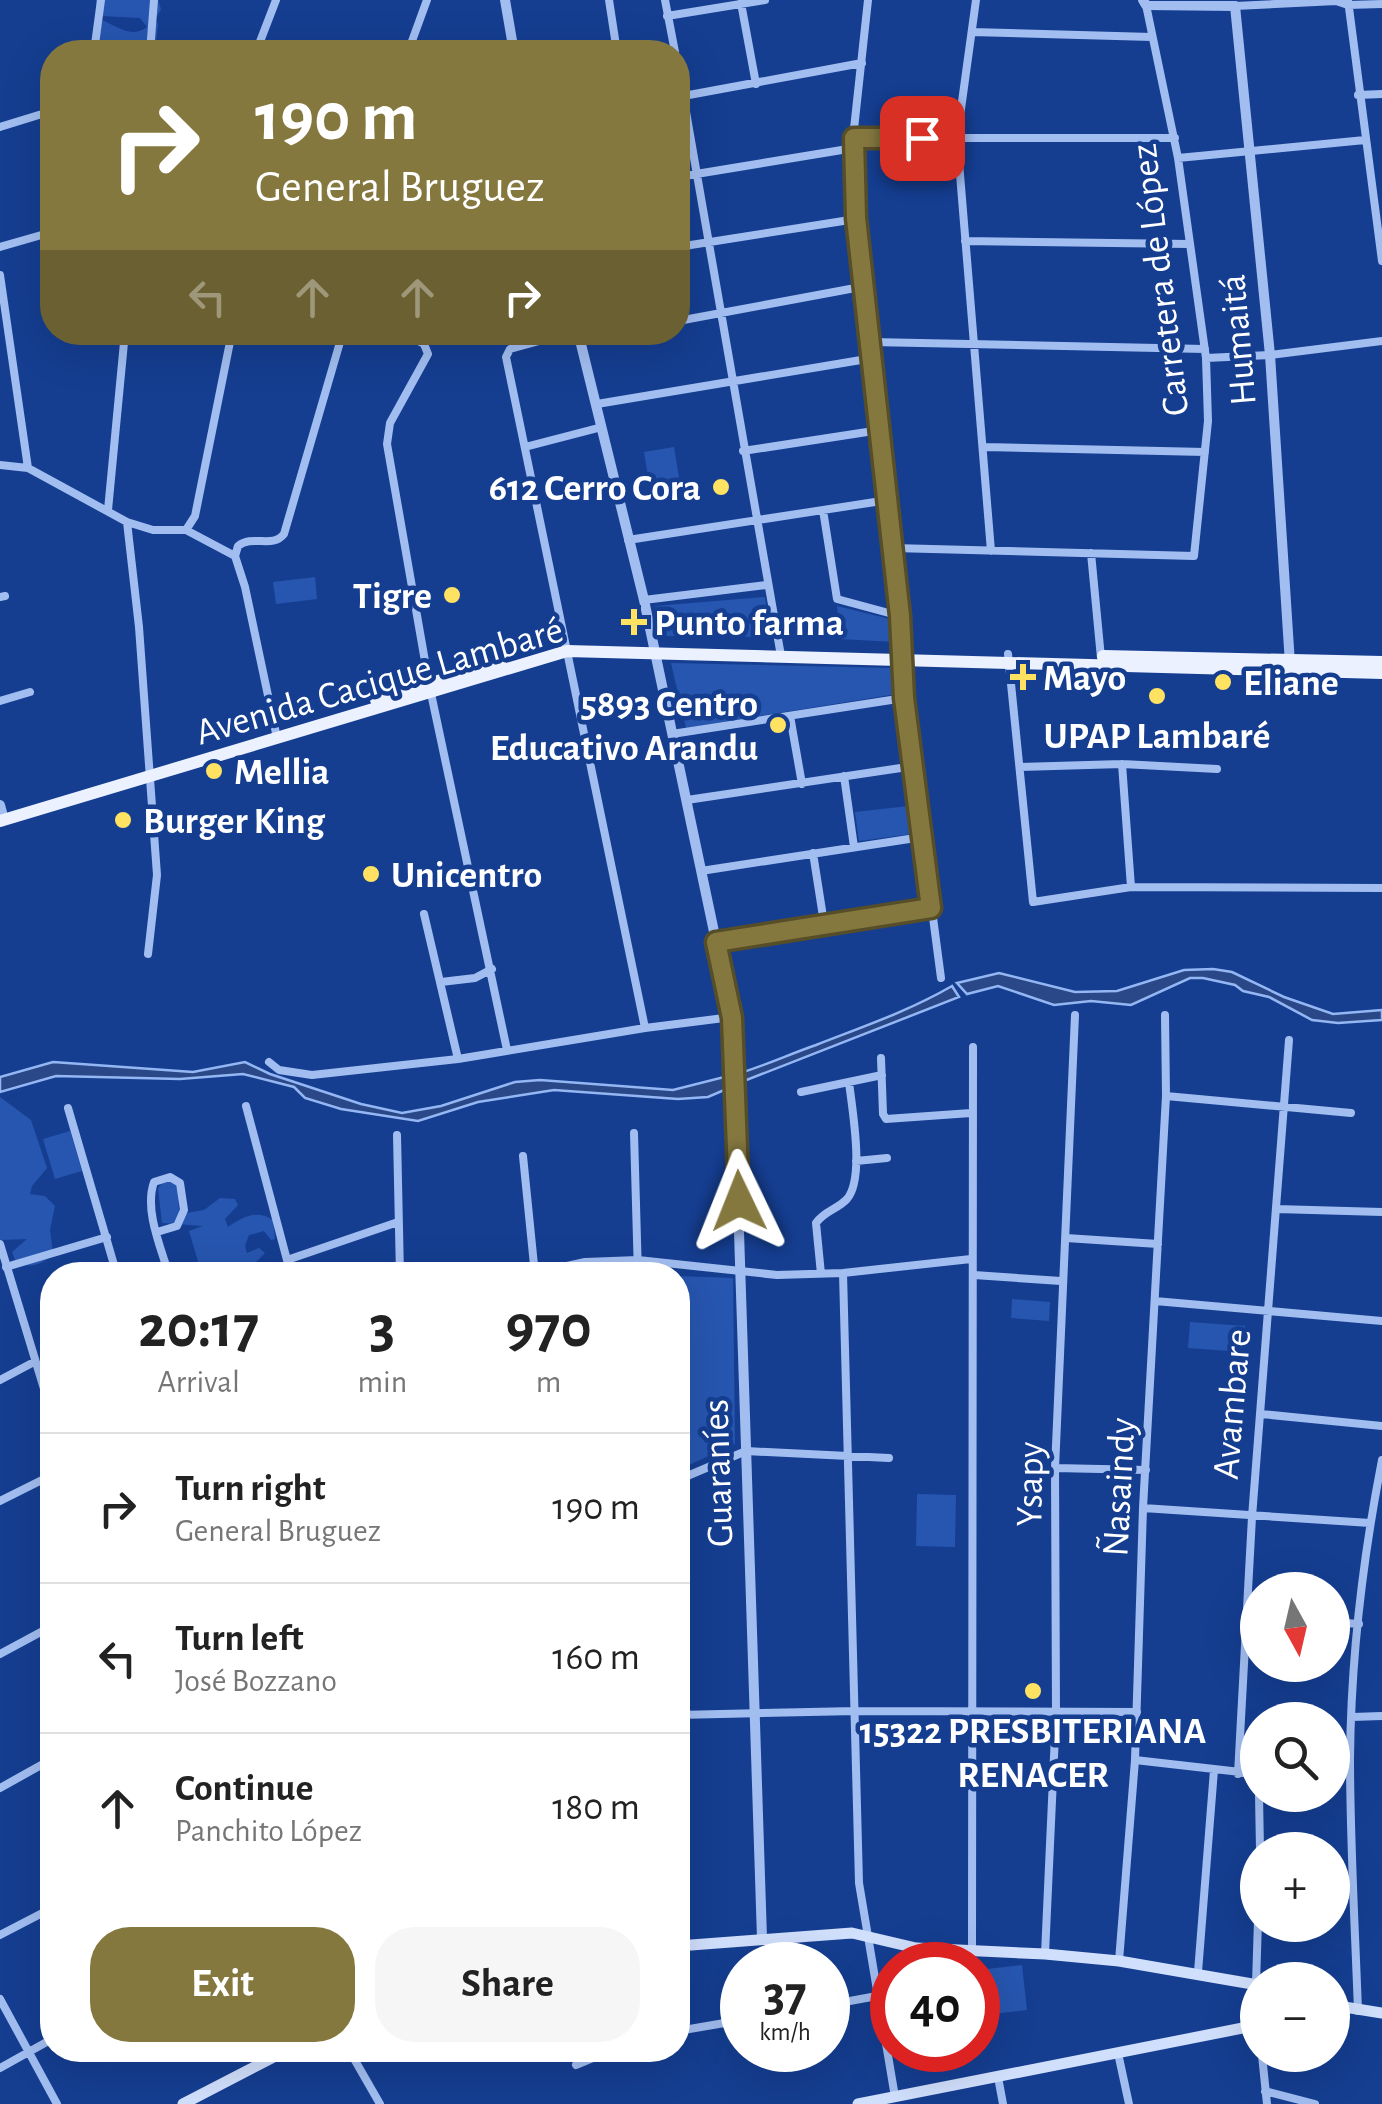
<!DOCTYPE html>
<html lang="en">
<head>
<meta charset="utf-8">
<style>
	body { margin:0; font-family:"Alegreya Sans",sans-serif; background:#f6f6f6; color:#222; height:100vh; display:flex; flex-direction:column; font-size:38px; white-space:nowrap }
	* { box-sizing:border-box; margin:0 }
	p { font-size:32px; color:#767676 }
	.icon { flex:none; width:55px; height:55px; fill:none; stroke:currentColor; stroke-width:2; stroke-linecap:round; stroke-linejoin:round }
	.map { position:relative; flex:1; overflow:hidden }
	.sheet { position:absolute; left:40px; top:1262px; width:650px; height:800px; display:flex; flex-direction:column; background:#fff; border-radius:40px; box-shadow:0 10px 40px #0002 }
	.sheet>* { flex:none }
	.guide { position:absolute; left:40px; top:40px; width:650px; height:305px; border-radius:40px; box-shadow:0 10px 40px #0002; background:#85783f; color:#fff; overflow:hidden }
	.needle { width:65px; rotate:172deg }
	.controls { position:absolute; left:1240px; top:1572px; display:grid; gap:20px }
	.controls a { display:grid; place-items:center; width:110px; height:110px; border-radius:50%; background:#fff; box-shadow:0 10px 40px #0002; font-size:50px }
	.speed { position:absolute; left:720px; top:1942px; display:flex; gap:20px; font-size:50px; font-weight:700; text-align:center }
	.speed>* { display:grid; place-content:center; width:130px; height:130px; border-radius:50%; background:#fff; box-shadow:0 10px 40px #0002; line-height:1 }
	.speed small { font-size:25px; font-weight:400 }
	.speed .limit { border:15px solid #d22; background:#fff; color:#111 }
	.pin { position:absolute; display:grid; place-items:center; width:85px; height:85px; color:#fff; margin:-42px; border-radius:20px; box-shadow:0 5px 15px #0006 }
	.me { position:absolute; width:110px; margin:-55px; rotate:358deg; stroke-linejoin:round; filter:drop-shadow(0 0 8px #0008) }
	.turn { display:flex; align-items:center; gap:35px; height:210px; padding:0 50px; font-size:45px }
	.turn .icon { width:130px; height:130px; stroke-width:2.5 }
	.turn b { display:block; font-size:70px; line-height:85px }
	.lanes { display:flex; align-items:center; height:95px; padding:0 50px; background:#0003; justify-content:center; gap:50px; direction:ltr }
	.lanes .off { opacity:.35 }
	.eta { display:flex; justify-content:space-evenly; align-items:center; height:170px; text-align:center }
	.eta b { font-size:60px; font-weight:700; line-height:70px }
	.action { display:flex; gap:20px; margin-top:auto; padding:20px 50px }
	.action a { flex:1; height:115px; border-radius:40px; background:#85783f; color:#fff; font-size:40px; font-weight:700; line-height:115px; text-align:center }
	.action a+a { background:#f6f6f6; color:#222 }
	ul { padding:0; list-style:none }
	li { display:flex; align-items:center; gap:30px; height:150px; padding:0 50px; border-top:2px solid #e0e0e0 }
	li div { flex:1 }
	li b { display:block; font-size:38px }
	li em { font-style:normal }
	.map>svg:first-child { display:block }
	.green { fill:#2756b0 }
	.water { fill:#2a4887; stroke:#94b7f4; stroke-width:2.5 }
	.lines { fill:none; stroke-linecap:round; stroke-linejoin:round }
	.minor { stroke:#a2bef1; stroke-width:8 }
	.tertiary { stroke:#a2bef1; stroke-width:10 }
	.secondary { stroke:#d0dffc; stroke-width:11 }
	.primary { stroke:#ecf1ff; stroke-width:12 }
	.route-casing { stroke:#564e29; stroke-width:25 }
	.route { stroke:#85783f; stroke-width:18 }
	.poi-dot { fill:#ffe262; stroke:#153e91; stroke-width:4 }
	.labels { text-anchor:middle; stroke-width:9; stroke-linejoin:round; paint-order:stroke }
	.street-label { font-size:38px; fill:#fff; stroke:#153e91 }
	.poi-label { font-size:38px; font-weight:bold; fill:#fff; stroke:#153e91; text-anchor:start }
</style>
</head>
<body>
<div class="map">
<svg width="1382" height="2104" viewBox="0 0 1382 2104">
	<rect width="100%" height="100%" fill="#153e91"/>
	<path class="green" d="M96 0H158L161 9 155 20 158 24 156 42 141 47 119 44 96 50 93 27 102 20C117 26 131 39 147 27L140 18 101 16 96 9Z
		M674 447 682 496 652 501 644 452Z
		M315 577 317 599 276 604 273 582Z
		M765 597 770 637 662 636 655 606Z
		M837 606 894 620 895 642 840 639Z
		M671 663 890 668 896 694 686 728Z
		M909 806 912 834 859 841 855 812Z
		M0 1097 31 1120 47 1168 32 1186 30 1194 45 1196 55 1206 50 1230 53 1253C44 1265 29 1269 16 1262L12 1252 27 1239 0 1240Z
		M70 1131 82 1171 55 1179 43 1139Z
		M165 1180 177 1181C182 1192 175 1205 181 1214L204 1210 220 1198 235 1199 238 1205 225 1219 228 1227C242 1217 257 1209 273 1220L275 1239 271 1240 264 1231 249 1235 245 1246 247 1253 259 1248 265 1253 255 1263 239 1264 242 1275H202L189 1231 203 1226 162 1223 158 1188Z
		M678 1276 733 1278 735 1444 678 1470Z
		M1012 1299 1050 1302 1049 1321 1011 1318Z
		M1190 1322 1245 1326 1243 1352 1188 1348Z
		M917 1494 956 1495 955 1547 916 1546Z
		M1022 1965 1027 2010 978 2016V1970Z"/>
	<path class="water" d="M1213 969 1232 972 1284 997 1333 1014 1382 1010V1020L1338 1023 1312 1020 1269 997 1243 991 1235 985 1203 978H1190L1131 1005 1091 1001 1054 1005 998 986 967 994 957 983 999 973 1075 992 1117 991 1184 970Z
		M952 986 959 997 744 1081 743 1072C769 1064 790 1054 816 1045 862 1027 909 1011 952 986Z
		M53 1062 193 1072 245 1062 270 1074 361 1104 402 1113 441 1106 515 1082 540 1080 673 1090 728 1076 729 1088 708 1097 678 1099 554 1090 478 1102 418 1121 341 1109 305 1098 294 1087 243 1074 180 1079 56 1076 0 1092V1077Z"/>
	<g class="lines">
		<path class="minor" d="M609 0 617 52
			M665 0 675 52
			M868 0 853 138 856 219 900 616 904 698 941 978
			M976 0 957 138 991 551
			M1348 0 1382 261
			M741 3 756 84
			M1235 6 1336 1 1348 5 1382 4
			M667 16 765 0
			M972 32 1152 37
			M94 52 101 0
			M114 52 257 50
			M150 52 154 0
			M256 52 276 0
			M408 52 427 0
			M678 66 781 656
			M1358 95 1382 94
			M678 97 862 63
			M0 127 42 114 52 102
			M853 138H1175
			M1178 158 1365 140
			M678 177 854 148
			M965 241 1189 244
			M0 247 52 232
			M678 247 856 219
			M0 275 28 468
			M678 321 866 286
			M402 332 424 344 428 354 390 423 387 444 429 684 507 1050
			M572 332 510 349 506 357 645 1028
			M579 336 601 332
			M871 342 1205 349
			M1206 358 1270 355 1382 341
			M597 404 873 358
			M525 447 602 427
			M985 447 1205 452
			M743 451 880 430
			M0 465 28 468 127 522 153 530H186L235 556
			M108 510 125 332
			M823 510 837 599 900 616
			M127 522 139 627 157 875 148 954
			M186 530 195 516 232 332
			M628 540 888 500
			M893 548 1194 556 1208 421 1206 358 1178 158 1146 5
			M1091 553 1101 658
			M235 556 238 546C253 534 272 549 284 534L343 332
			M235 556 245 587 277 738
			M0 597 5 596
			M644 600 766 585
			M1008 654 1033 902 1131 887 1382 888
			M0 701 30 692
			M790 716 802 784
			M672 734 904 698
			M1122 764 1131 887
			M1020 767 1122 764 1217 769
			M844 776 854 847
			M687 800 914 766
			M813 853 824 923
			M701 871 922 837
			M424 914 458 1059
			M716 942 931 908
			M441 982 475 978 492 969
			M881 1058 883 1114 886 1119 971 1113
			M269 1062 279 1070 312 1075 458 1059 645 1028 732 1017
			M801 1092 882 1075
			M1166 1096 1351 1113
			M246 1106 291 1275
			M68 1108 117 1275
			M634 1133 638 1275
			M397 1135 400 1275
			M523 1156 535 1275
			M856 1161 887 1158
			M1276 1209 1382 1212
			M157 1232 177 1226 184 1210 180 1183 170 1177 154 1182C144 1210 161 1248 169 1275
			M1066 1238 1158 1244
			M0 1244 52 1415
			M287 1260 398 1222
			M6 1267 107 1237
			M843 1273 859 1883 895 2097
			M821 1274 816 1223C824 1211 838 1209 847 1199 865 1178 852 1109 849 1082
			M526 1275 585 1262 638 1260 777 1275 843 1273 971 1259
			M974 1275 1061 1281
			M1155 1301 1382 1321
			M0 1380 34 1362
			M1261 1414 1382 1426
			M1055 1468 1146 1470
			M678 1480 746 1451 889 1458
			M0 1501 52 1475
			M1143 1508 1370 1523
			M1332 1622 1359 1624
			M0 1654 52 1626
			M678 1715 856 1711 1137 1712
			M1352 1717 1382 1716
			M1135 1760 1258 1774
			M1332 1761 1350 1758
			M1238 1774 1252 1517 1289 1040
			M0 1788 52 1759
			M1259 1795 1260 1850
			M0 1935 52 1908
			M972 1952 973 1047
			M1045 1954 1056 1713 1055 1468 1075 1015
			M1119 1961 1135 1760 1143 1508 1166 1096 1165 1015
			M1198 1972 1214 1770
			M1256 1984 1258 1920
			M0 1999 57 2104
			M828 2005 877 1996
			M1358 2011C1355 1927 1350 1842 1350 1758 1351 1659 1363 1557 1382 1460
			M678 2031 742 2020
			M349 2050 380 2104
			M1118 2053 1129 2104
			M1262 2055 1267 2104
			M576 2065 612 2050
			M0 2068 52 2039
			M998 2077 1003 2104
			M1265 2091 1315 2104"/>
		<path class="tertiary" d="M505 0 514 52
			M1143 0 1146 5 1235 6 1270 355 1290 664
			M578 332 644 600 732 1017 762 1938
			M0 805 4 820"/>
		<path class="secondary" d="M678 1946 852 1933 916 1948 1045 1954 1119 1961 1258 1985
			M1256 1984 1258 2011
			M1332 2005 1382 2013
			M183 2104 287 2050
			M858 2104 1258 2025"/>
		<path class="primary" d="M1103 656 1382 662
			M376 700 500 662
			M0 821 567 651 1382 673"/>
	</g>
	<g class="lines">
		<g class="route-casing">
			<path id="route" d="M739 1201 732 1018 716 942 931 908 904 698 900 616 856 218 854 138H922"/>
		</g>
		<use href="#route" class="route"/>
	</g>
	<g class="poi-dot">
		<circle cx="721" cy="487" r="10"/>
		<circle cx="452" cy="595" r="10"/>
		<path d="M629 607h10v10h10v10h-10v10h-10v-10h-10v-10h10z"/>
		<path d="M1018 662h10v10h10v10h-10v10h-10v-10h-10v-10h10z"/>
		<circle cx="1223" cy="682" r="10"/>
		<circle cx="1157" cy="696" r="10"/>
		<circle cx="778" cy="725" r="10"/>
		<circle cx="214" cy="771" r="10"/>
		<circle cx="123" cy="820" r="10"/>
		<circle cx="371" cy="874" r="10"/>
		<circle cx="1033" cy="1691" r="10"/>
	</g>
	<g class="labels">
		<g class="street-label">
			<text transform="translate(1159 280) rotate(-97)" y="13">Carretera de López</text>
			<text transform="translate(1237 340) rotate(-95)" y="13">Humaitá</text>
			<text transform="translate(379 680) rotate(-16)" y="13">Avenida Cacique Lambaré</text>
			<text transform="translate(1231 1404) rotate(-85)" y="13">Avambare</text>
			<text transform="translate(717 1473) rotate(-92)" y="13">Guaraníes</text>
			<text transform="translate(1029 1484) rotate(-89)" y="13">Ysapy</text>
			<text transform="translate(1118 1487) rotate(-87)" y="13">Ñasaindy</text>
		</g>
		<g class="poi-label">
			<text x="701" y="500" text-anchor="end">612 Cerro Cora</text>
			<text x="432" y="608" text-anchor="end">Tigre</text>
			<text x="654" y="635">Punto farma</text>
			<text x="1043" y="690">Mayo</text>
			<text x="1243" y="695">Eliane</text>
			<text x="758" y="716" text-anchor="end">5893 Centro<tspan x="758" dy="44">Educativo Arandu</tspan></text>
			<text x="1157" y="748" text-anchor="middle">UPAP Lambaré</text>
			<text x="234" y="784">Mellia</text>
			<text x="143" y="833">Burger King</text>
			<text x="391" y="887">Unicentro</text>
			<text x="1033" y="1743" text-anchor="middle">15322 PRESBITERIANA<tspan x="1033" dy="44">RENACER</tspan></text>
		</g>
	</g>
</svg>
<div class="controls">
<a><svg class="needle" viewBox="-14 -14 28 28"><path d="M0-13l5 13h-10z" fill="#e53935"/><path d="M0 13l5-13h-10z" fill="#767676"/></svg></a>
<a><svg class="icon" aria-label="search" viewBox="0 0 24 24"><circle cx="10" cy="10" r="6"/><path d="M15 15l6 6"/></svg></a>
<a>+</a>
<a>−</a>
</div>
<div class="speed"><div>37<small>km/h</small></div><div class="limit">40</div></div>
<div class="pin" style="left:922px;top:138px;background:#d93025"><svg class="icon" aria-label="arrive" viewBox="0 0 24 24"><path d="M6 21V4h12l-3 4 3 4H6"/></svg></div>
<svg class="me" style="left:739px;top:1201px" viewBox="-20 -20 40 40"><path d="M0-17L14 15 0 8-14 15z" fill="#85783f" stroke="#fff" stroke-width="4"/></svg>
<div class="guide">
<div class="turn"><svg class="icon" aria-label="right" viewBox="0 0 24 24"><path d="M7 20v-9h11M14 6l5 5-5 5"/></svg><div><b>190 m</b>General Bruguez</div></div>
<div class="lanes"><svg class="icon off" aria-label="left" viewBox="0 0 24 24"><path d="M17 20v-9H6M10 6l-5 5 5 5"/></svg><svg class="icon off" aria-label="ahead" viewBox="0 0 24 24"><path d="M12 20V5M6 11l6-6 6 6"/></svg><svg class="icon off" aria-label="ahead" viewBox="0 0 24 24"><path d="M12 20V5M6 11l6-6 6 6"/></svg><svg class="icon" aria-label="right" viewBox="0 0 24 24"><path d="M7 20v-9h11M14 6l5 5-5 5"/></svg></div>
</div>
<section class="sheet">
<div class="eta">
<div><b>20:17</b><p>Arrival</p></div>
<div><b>3</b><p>min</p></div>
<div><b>970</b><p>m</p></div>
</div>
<ul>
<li><svg class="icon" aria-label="right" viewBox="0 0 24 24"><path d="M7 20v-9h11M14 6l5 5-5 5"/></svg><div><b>Turn right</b><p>General Bruguez</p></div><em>190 m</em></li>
<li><svg class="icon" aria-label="left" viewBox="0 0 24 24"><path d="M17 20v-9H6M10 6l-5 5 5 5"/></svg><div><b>Turn left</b><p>José Bozzano</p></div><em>160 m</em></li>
<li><svg class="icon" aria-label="ahead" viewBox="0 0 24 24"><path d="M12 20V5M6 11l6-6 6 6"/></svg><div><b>Continue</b><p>Panchito López</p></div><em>180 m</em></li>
</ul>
<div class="action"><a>Exit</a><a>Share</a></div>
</section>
</div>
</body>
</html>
